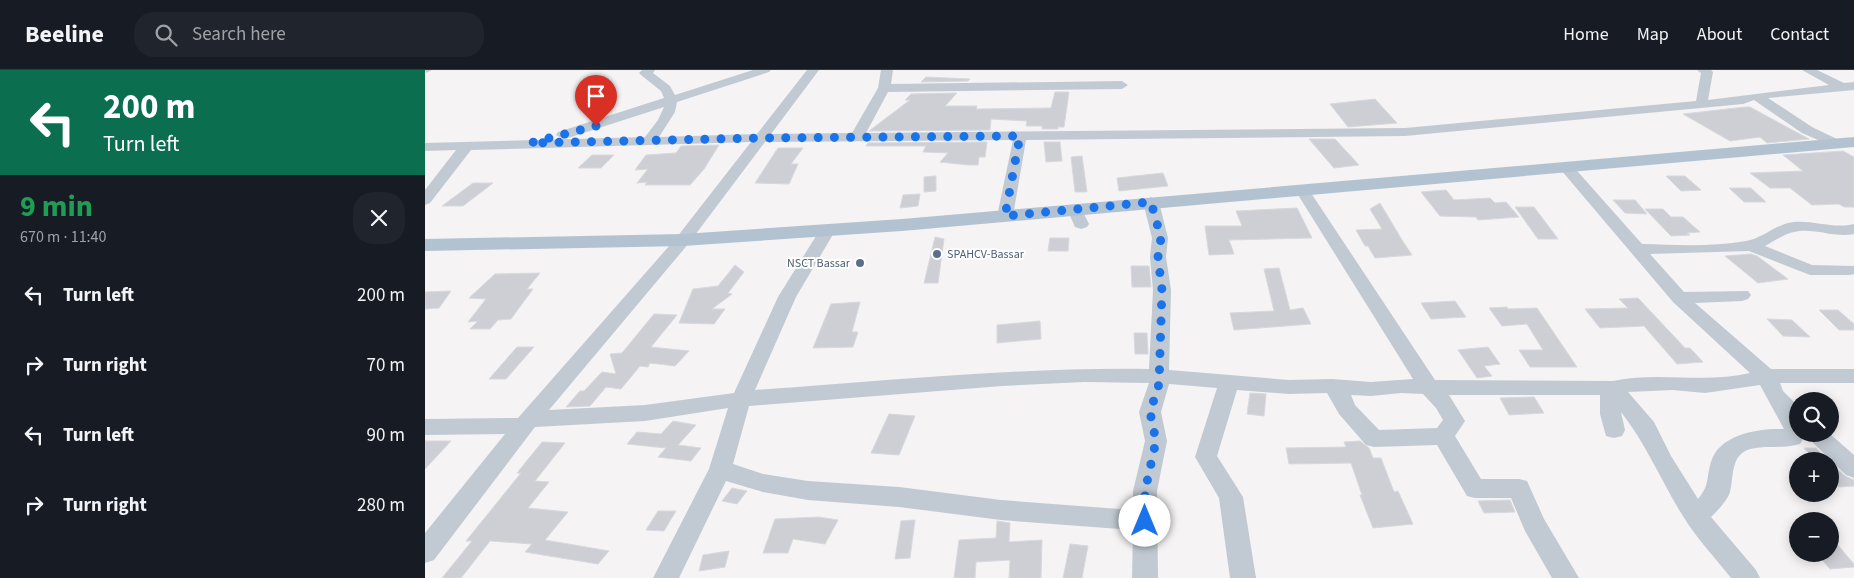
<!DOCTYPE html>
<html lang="en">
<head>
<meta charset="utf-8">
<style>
	body { margin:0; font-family:"Source Sans 3",sans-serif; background:#20242c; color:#f1f3f6; height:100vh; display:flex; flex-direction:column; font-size:19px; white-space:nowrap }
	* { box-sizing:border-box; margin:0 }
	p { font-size:16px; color:#9ea1a6 }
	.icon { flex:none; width:28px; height:28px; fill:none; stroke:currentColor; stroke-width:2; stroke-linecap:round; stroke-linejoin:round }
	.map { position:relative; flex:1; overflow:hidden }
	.details { display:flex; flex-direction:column; background:#171b24; width:425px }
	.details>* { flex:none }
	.guide { background:#0b6e4f; color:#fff; overflow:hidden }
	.controls { position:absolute; left:1364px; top:322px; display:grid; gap:10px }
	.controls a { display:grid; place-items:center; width:50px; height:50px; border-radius:50%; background:#171b24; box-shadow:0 2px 12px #0003; font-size:25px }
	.pin { position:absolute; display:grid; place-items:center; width:42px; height:42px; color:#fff; margin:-51px -21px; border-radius:50% 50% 50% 0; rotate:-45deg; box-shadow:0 0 5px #0007 }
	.pin .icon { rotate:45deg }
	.me { position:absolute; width:55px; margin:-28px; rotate:0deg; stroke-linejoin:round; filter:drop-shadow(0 0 4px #0008) }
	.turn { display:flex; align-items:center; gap:18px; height:105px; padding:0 20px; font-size:22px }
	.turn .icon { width:65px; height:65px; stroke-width:2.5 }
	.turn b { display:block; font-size:35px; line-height:42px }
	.round { display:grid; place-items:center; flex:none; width:52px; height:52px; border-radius:20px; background:#20242c }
	.summary { display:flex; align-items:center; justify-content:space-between; height:85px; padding:0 20px }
	h1 { font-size:30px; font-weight:700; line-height:38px; color:#1e9e55 }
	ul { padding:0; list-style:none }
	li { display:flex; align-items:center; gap:15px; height:70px; padding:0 20px }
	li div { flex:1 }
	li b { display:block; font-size:19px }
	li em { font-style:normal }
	header { display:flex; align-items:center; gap:30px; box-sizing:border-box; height:70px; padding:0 25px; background:#171b24; border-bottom:1px solid #363941 }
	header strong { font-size:24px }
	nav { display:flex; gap:28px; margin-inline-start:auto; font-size:18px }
	.search { width:350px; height:45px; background:#20242c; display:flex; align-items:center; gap:12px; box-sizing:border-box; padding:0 18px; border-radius:20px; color:#9ea1a6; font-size:19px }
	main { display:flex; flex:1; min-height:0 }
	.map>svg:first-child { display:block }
	.building { fill:#cdcfd5; stroke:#d7d9de }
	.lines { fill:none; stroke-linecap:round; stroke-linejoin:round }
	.minor { fill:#c1cad2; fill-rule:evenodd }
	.major { fill:#b3c2d1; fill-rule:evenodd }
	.route { stroke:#1a73e8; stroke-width:9; stroke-dasharray:0 16.2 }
	.service-dot { fill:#5c6f8a; stroke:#fff; stroke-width:2 }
	.labels { text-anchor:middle; stroke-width:4; stroke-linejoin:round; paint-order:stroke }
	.service-label { font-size:12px; fill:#4e5e75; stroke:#fff; text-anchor:start }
</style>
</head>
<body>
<header>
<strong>Beeline</strong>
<div class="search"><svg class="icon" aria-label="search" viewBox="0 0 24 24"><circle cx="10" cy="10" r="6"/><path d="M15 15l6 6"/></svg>Search here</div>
<nav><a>Home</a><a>Map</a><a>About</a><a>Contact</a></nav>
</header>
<main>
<section class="details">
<div class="guide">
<div class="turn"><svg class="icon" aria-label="left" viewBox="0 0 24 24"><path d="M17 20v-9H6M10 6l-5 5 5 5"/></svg><div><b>200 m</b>Turn left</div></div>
</div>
<div class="summary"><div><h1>9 min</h1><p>670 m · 11:40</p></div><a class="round"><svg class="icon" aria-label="close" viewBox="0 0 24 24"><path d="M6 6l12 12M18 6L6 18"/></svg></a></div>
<ul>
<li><svg class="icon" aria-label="left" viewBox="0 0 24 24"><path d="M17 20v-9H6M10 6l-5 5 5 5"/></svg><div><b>Turn left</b></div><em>200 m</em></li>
<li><svg class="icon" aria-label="right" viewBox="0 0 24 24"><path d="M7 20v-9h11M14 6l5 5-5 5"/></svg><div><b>Turn right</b></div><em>70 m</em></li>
<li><svg class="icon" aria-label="left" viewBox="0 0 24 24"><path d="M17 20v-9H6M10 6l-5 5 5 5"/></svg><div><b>Turn left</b></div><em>90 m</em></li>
<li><svg class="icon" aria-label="right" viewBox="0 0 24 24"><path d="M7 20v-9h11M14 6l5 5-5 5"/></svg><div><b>Turn right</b></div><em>280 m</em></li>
</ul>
</section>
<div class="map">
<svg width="1429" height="508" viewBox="0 0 1429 508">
	<rect width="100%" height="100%" fill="#f5f3f3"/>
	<path class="building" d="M501 7 545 9 543 11 496 12Z
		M630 22H644L639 57H633V59H617V56H601L602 51 566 49 565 60 444 61 485 30H480L486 24 532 23 520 36H552L551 39 626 38Z
		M950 29 972 53 923 57 905 34Z
		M1320 37H1325L1384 69 1342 73 1335 67 1305 71 1258 44Z
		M884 69H910L934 95 909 98Z
		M562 72 560 87H554L553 95H543L515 92 523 83 498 82 501 76H441L443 73Z
		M619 72H635L637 91 621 92Z
		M294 75 279 99 265 115H220L222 112 212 113 223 99 210 100 221 85 251 83 256 76Z
		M353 78H378L366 94H373L364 114 330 113Z
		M1418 81 1429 87V137H1419L1414 134 1387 135 1365 118H1345L1325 103 1378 101 1358 85Z
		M167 85H189L176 98H153Z
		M657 86 662 122H650L646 87Z
		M738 103 743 116 694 121 692 108Z
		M511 106V121L499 122V107Z
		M1241 106H1260L1276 120 1256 121Z
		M48 113H68L38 136H17Z
		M1304 118H1326L1341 132H1319Z
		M1021 120 1029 130 1065 128 1070 133 1081 132 1094 147 1053 150 1051 147 1015 146 996 122Z
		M495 124 493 136 475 138 478 125Z
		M1188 130H1210L1222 144 1200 143Z
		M955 133 977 170 987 185 950 188 943 176H940L931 160 957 159 945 139Z
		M1090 137H1109L1133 169H1113Z
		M872 138 887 168 804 170 809 184 784 185 780 156H817L811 141Z
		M1220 139H1238L1246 147H1258L1275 162 1262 163 1265 165 1246 166Z
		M510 167 519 169 513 213H499Z
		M625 168H644L643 181H623Z
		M1326 184 1332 186 1363 209 1333 213 1300 186Z
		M310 195 319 202 303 223 307 224 287 239H300L289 254 254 253 268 219 293 216Z
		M706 196H724L726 217H707Z
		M854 198 865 240 878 238 886 254 809 260 805 243 849 241 839 199Z
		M115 203 102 219H108L86 249 73 250 65 259H45L53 251 43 252 61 229 44 228 70 204Z
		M26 221 14 238 0 239V222Z
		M1213 228 1260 278H1265L1278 292 1252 294 1219 256 1175 258 1160 239 1203 238 1194 229Z
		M1030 231 1041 247 1006 249 996 233Z
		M435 232 427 262H433L428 277 388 278 406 234Z
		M1082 237 1083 239 1112 238 1152 297H1105L1094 280H1118L1102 254 1077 256 1064 238Z
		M1394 240H1413L1429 254V260H1414Z
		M229 244 252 245 226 277 264 281 250 296 225 293 223 297 215 296 196 319 181 317 165 336 141 337 155 321H159L177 302 191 304 185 284 197 283Z
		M1342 249 1367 250 1385 267 1358 266Z
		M615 251 616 269 572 273V255Z
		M709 263H722L723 284H710Z
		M92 277H109L81 309H64Z
		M1063 277 1075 294 1059 296 1067 306 1052 308 1033 280Z
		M825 323 841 324 839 346 822 344Z
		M1109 327 1119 343 1084 345 1075 328Z
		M464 344 490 346 474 385 446 383Z
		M248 351 271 355 253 375 276 378 266 391 233 387 241 378 202 374 212 362 236 364Z
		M0 371H26L0 399Z
		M935 371 944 378 948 388H956L969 422 973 421 988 454 948 458 935 425H937L926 393 864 394 861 378 921 377 919 372Z
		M117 372 140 373 110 411 124 412 103 438 143 442 120 470 184 481 173 494 100 482 107 474 65 471 36 508H17L47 471H41L96 403H92Z
		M1379 378H1391L1404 391H1391Z
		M1405 392 1420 406 1429 410V416L1414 417 1405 407Z
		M307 418 322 421 312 434 297 431Z
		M1085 430 1090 442 1059 443 1053 431Z
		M233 441H251L239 461 221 460Z
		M394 447 413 450 400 474 368 469 363 483H338L350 449Z
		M490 450 485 488 470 489 476 451Z
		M572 451 585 453 584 472 617 470 616 508H584L585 490 551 492 550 508H529L534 470 571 468Z
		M1405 466 1429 494V497L1405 499 1392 484H1405Z
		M645 474 663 476 657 508H638Z
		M304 481 300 497 274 501 278 485Z"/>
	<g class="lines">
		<path class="minor" d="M0 0H7L1 3Z
			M217 0H230L228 3 245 16 250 25 328 0H346L344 2 252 32 250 42 234 67 332 64 382 0H394L346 64 427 63 453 18 456 0H468L466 14 697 11 703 15 697 19 463 22 441 63 980 58 1271 31 1276 3 1272 0H1286L1288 2 1283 30 1404 15 1377 0H1392L1419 13 1429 12V20L1343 28 1387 57 1414 70 1416 73 1414 76 1409 77 1377 63 1329 30 1318 34 980 66 601 70 588 146 580 151 572 146 588 70 340 72 264 173 124 340 220 335 309 323 353 227 396 158 402 156 410 161 371 227 330 320C461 311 593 297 724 299L728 220 725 187 727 168 718 132 726 127 734 132 743 168 741 187 746 220 744 300 864 310 907 309 946 312 988 309 870 120 877 116 884 120 1010 310 1188 311C1234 301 1280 314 1325 303L1248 232 1136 100 1134 97 1136 94H1146L1217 174C1251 175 1287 177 1321 171 1337 169 1351 154 1368 152 1389 150 1408 159 1429 154V164C1408 168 1388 157 1369 162 1359 164 1349 171 1340 176L1387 195 1429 196V204L1425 205H1385L1324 181 1225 184 1259 222 1323 221 1326 225 1323 229 1317 231 1270 233 1346 299H1429V313H1355L1358 321 1372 335V364H1405L1429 385V408L1421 405 1380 365 1375 374C1359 379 1342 375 1325 379 1305 385 1309 407 1305 422 1302 431 1293 440 1286 447L1331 500 1335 508H1306C1292 490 1276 473 1263 454 1239 418 1223 376 1196 342L1200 360 1197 366 1189 368 1181 366 1175 344V325H1024L1040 351 1030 366 1056 409H1094L1102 411 1119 449 1154 508H1127L1100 461 1086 428H1050L1042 426 1012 375 949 377 941 375 914 344 902 323 864 324 812 320 792 386 818 427 831 508H805L794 428 770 387 792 318 744 314 736 342 742 371 732 421 733 508H707L708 460 576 450 474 437 383 430 338 422 301 411 254 508H228L284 399 303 338 220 351 110 357 9 490 0 493V463L80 364 0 365V349L93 348 252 167 326 72 46 80 5 133 0 135V120L31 80 0 81V73L220 67 233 50 239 37 143 68 138 69 131 65 133 62 239 28 236 21 216 5 214 3ZM659 312 724 313 714 342 720 371 708 421V440L576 430 474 417 383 411 338 404 308 394 324 336 577 316ZM1335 315 1359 359C1334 358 1294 364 1286 392 1281 408 1285 415 1273 429L1246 386 1229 352 1203 322 1248 320 1280 323ZM976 323 998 324 1011 338 1018 350 1012 358 954 360 930 335 926 325 946 326Z
			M650 134 655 136 664 154 662 157 656 159 650 157 642 139Z"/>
		<path class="major" d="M1429 67V77L477 161 258 176 0 181V169L258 164 477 149Z"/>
	</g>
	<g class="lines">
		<path class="route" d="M171 56 105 73 335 68 595 66 580 146 726 132 736 168 733 187 737 220 734 314 725 342 731 371 720 421V451"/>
	</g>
	<g class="service-dot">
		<circle cx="512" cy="184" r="5"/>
		<circle cx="435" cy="193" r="5"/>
	</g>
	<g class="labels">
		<g class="service-label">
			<text x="522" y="188">SPAHCV-Bassar</text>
			<text x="425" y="197" text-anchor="end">NSCT Bassar</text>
		</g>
	</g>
</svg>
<div class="controls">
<a><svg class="icon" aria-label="search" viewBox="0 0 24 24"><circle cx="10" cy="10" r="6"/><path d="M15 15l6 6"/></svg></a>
<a>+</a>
<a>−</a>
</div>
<div class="pin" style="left:171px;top:56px;background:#d93025"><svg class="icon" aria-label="arrive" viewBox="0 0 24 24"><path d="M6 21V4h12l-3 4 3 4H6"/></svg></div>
<svg class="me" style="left:720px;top:451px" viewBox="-20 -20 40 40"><circle r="19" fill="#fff"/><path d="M0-13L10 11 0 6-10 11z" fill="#1a73e8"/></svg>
</div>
</main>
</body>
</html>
